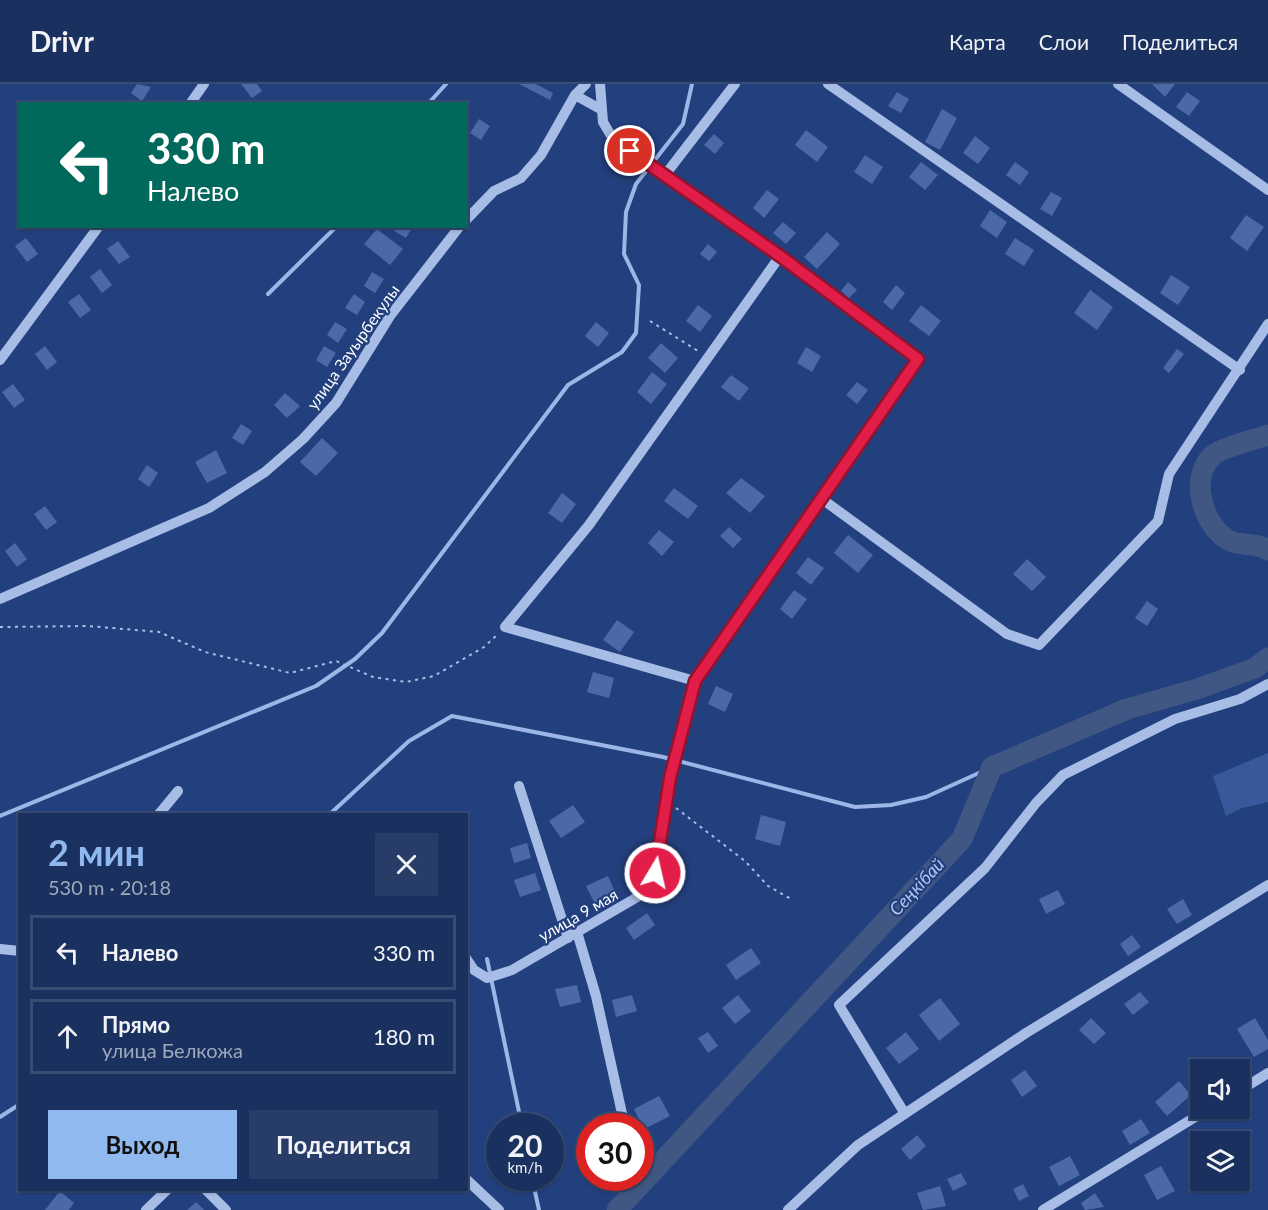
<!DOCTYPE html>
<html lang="ru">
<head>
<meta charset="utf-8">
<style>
	body { margin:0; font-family:Lato,sans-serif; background:#273c67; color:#f1f3f6; height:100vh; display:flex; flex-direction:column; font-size:22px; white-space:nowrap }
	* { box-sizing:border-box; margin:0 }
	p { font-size:20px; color:#9fa9bc }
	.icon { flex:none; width:33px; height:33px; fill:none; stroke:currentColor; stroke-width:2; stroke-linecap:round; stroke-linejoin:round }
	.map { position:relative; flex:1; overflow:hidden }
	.details { position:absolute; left:18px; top:729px; width:450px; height:378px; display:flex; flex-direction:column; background:#1a305e; border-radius:0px; box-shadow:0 2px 4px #0004,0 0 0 2px #384b73 }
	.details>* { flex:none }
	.banner { position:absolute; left:18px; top:18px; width:450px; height:126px; border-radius:0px; box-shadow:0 2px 4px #0004,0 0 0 2px #384b73; background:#00695c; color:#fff; overflow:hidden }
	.controls { position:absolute; left:1190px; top:975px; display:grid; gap:12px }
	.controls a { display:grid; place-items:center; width:60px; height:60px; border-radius:0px; background:#1a305e; box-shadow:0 2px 4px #0004,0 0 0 2px #384b73; font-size:30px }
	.speed { position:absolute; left:486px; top:1029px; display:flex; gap:12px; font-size:30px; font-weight:700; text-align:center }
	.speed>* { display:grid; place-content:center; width:78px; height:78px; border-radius:50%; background:#1a305e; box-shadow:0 2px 4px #0004,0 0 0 2px #384b73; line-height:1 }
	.speed small { font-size:15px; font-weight:400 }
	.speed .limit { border:9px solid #d22; background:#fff; color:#111 }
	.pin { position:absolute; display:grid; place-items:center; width:51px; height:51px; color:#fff; margin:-26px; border:3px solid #fff; border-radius:50%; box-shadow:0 2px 6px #0007 }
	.me { position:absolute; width:66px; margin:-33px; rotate:9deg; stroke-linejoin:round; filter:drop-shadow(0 0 4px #0008) }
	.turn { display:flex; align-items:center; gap:21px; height:126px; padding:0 30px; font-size:27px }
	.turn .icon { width:78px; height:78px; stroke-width:2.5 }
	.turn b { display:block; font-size:42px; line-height:51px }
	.round { display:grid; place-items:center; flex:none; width:63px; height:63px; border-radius:0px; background:#273c67 }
	.headline { display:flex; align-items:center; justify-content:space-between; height:102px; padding:0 30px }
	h1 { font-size:36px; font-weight:700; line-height:45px; color:#90b9f0 }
	.button { display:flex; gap:12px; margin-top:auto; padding:12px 30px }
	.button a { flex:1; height:69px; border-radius:0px; background:#90b9f0; color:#111; font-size:24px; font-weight:700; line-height:69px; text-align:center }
	.button a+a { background:#273c67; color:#f1f3f6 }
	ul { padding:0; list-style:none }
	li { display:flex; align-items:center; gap:18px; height:75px; margin:0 12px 9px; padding:0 18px; border:3px solid #384b73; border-radius:0px }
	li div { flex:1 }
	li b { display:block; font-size:22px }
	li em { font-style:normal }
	header { display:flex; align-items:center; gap:36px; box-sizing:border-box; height:84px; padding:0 30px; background:#1a305e; border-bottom:2px solid #384b73 }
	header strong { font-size:28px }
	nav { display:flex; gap:33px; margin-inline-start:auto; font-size:21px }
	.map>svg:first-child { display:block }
	.green { fill:#37589b }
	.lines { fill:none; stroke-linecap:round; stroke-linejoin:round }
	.stream { stroke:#9cb6e7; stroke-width:4 }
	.river { stroke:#405683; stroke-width:21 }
	.building { fill:#4b69a7 }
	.path { stroke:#a8bde6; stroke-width:2; stroke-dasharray:3 4.5; stroke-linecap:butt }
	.minor { stroke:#a8bde6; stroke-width:10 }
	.route-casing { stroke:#92132f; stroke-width:15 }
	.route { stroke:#e11d48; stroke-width:10 }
	.labels { text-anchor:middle; stroke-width:4.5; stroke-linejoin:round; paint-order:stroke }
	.street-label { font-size:16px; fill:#fff; stroke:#23407e }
	.water-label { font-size:18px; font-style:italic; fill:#b3c7ee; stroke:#23407e }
</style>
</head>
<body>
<header>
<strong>Drivr</strong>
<nav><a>Карта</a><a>Слои</a><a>Поделиться</a></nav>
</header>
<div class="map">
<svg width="1268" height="1126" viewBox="0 0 1268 1126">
	<rect width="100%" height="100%" fill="#23407e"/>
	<path class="green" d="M1268 669V718L1242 724 1226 732 1213 692Z"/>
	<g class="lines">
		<path class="stream" d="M428 20 446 0
			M268 210 337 142
			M330 730 409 657 452 632 663 673 855 723 891 721 926 713 992 683
			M0 732 316 602 355 575 382 549 568 301 622 268 636 249 639 201 624 170 626 128 636 100 683 40 692 0
			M487 875 522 1042
			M0 1033 20 1020
			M532 1094 539 1126"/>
		<path class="river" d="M1268 351C1256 355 1220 364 1212 372 1189 395 1203 441 1228 456 1240 463 1257 458 1268 466
			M617 1126 962 755 992 683 1127 625 1197 605 1255 584 1268 574"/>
	</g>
	<path class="building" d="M137 0 151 3 142 17 131 9Z
		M241 0H257L262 7 252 14Z
		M519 0H536L553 9 550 16Z
		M1152 0H1175L1165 13Z
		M897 8 909 15 901 29 888 22Z
		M1187 8 1200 17 1189 32 1176 23Z
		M942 25 957 34 940 66 925 58Z
		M479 35 490 42 481 56 470 49Z
		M806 46 828 63 817 78 795 61Z
		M714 50 724 59 715 70 704 61Z
		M975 52 990 64 978 80 963 69Z
		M865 71 883 83 872 100 854 88Z
		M921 78 938 91 925 106 909 93Z
		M1015 78 1029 88 1020 101 1006 91Z
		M767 106 779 115 764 134 753 124Z
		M1051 108 1062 114 1052 132 1040 125Z
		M990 126 1007 138 997 154 980 142Z
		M1246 131 1264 143 1247 167 1230 154Z
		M783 138 796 149 786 160 773 149Z
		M397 142H413L406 154 394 147Z
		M377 145 403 165 390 181 364 160Z
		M827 148 840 160 817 185 804 173Z
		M26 154 38 170 27 178 15 162Z
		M1015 154 1034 166 1024 182 1005 170Z
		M118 157 130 173 119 180 107 165Z
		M708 160 717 168 709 177 700 170Z
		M100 185 112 201 102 209 90 193Z
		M372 188 384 195 375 209 364 202Z
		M1171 191 1190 203 1178 221 1160 209Z
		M848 198 857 206 849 214 841 207Z
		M896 201 905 209 892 226 883 218Z
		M1090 206 1113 223 1097 246 1074 229Z
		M79 210 91 226 80 234 68 218Z
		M354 210 365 218 357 231 345 224Z
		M698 221 712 232 700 248 686 237Z
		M921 221 941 237 929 252 909 237Z
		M335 238 347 245 338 259 327 251Z
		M596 238 609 249 598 263 585 252Z
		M661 259 678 274 665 289 648 274Z
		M45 262 57 278 47 286 35 270Z
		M324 262 336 269 327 283 316 276Z
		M806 263 821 272 812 288 797 279Z
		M1177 265 1184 270 1169 289 1163 284Z
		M652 288 667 300 651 320 637 308Z
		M731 291 749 304 739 317 721 303Z
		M857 298 868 306 857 320 846 311Z
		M13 300 25 316 14 324 2 308Z
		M285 309 300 322 287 334 274 321Z
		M241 340 252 347 243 361 232 354Z
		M322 354 338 369 316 392 300 378Z
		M216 366 227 389 207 399 195 378Z
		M147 381 158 389 149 403 138 395Z
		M741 394 765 412 750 429 726 409Z
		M674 404 698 422 688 435 664 417Z
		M562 409 576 420 562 439 548 429Z
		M45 422 57 438 46 446 34 430Z
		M729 443 742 455 733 464 720 452Z
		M659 446 674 458 662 472 648 459Z
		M848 451 873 471 858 489 834 469Z
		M15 459 27 475 17 483 5 467Z
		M808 473 824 484 811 501 796 489Z
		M1027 475 1046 493 1032 507 1013 490Z
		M794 506 807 515 792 535 780 525Z
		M1147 517 1158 525 1147 542 1135 534Z
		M617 536 634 548 620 568 603 556Z
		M593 588 614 594 609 614 587 608Z
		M716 602 733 610 725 628 708 620Z
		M573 721 585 738 561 754 549 737Z
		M761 731 786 738 780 762 755 755Z
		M527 759 531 774 514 779 510 764Z
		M535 789 541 806 520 813 514 796Z
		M608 792 616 810 595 820 586 802Z
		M1058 806 1065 820 1046 830 1039 815Z
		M1183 815 1192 831 1177 840 1167 825Z
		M647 829 655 841 634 856 626 844Z
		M1132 851 1141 863 1128 872 1120 860Z
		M751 864 761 879 736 896 726 881Z
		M577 901 581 918 560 923 555 905Z
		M1140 908 1149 918 1133 931 1124 920Z
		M632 911 637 927 616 933 612 916Z
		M738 911 751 927 735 940 722 924Z
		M940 914 960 940 939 957 919 931Z
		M1091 934 1106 949 1094 960 1079 946Z
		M1255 934 1268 956V965L1254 973 1237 945Z
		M708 948 718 962 708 969 698 954Z
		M906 948 919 965 899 980 886 964Z
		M1025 986 1037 1002 1022 1013 1011 996Z
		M1179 997 1191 1011 1167 1032 1155 1018Z
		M659 1012 670 1032 644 1045 634 1025Z
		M1141 1035 1150 1049 1130 1061 1122 1047Z
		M917 1051 926 1062 910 1076 901 1065Z
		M1070 1072 1080 1091 1059 1102 1049 1083Z
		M1161 1082 1175 1107 1157 1116 1144 1091Z
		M961 1089 967 1100 953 1107 947 1095Z
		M1023 1100 1029 1112 1019 1117 1013 1105Z
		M940 1102 946 1122 923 1126 917 1109Z
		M60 1107 74 1119 69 1126H45Z
		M1095 1109 1104 1123 1085 1126 1081 1119Z
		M196 1118 204 1126H187Z"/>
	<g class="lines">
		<path class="path" d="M650 237 698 267
			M0 543 88 542 159 548 205 568 290 589 336 577 373 593 406 598 434 592 484 563 497 551
			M676 724 745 777 768 802 793 816"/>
		<path class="minor" d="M828 0 1240 286
			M1118 0 1268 106
			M575 11 602 26
			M190 20 204 0
			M665 91 735 0
			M466 136 494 107 521 94 541 71 575 11 586 0
			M0 276 99 142
			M822 415 1007 550 1039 561 1158 437 1169 390 1268 240
			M0 515 209 424 265 388 303 355 336 319 390 232 460 142
			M695 597 505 543 589 441 780 172
			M519 702 568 854
			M159 730 178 707
			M577 848 596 912 623 1034
			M0 865 20 867
			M466 874 474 886 487 894 512 886 646 808 655 789 670 694 695 597 918 275 780 172 613 55 603 38 600 0
			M1239 1007 1268 989
			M905 1030 839 921 985 784 1036 719 1063 691 1175 635 1240 615 1268 600
			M466 1095 499 1126
			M206 1106 226 1126
			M146 1126 167 1106
			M788 1126 858 1061 1026 949 1268 801
			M1043 1126 1210 1024"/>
	</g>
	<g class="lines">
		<g class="route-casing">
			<path id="route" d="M630 67 780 172 918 275 695 597 670 694 655 789"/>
		</g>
		<use href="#route" class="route"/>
	</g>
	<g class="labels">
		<g class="street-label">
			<text transform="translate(353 263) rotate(-55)" y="6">улица Зауырбекулы</text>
			<text transform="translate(578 831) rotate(-30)" y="6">улица 9 мая</text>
		</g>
		<g class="water-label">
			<text transform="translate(917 803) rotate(-47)" y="6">Сеңкібай</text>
		</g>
	</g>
</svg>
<div class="controls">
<a><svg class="icon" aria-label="sound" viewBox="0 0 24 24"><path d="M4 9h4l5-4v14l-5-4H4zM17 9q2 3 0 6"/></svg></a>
<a><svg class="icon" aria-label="layers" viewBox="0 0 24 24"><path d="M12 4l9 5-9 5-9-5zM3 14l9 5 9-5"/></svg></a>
</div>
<div class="speed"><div>20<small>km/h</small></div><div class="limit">30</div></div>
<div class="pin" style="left:630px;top:67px;background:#d93025"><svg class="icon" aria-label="arrive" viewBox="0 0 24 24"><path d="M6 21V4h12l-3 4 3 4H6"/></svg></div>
<svg class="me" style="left:655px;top:789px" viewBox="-20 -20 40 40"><circle r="17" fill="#e11d48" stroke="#fff" stroke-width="3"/><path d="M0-11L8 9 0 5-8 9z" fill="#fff"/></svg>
<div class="banner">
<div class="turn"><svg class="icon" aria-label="left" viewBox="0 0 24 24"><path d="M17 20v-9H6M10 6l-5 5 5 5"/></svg><div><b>330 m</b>Налево</div></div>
</div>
<section class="details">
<div class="headline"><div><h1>2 мин</h1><p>530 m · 20:18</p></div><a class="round"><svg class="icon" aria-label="close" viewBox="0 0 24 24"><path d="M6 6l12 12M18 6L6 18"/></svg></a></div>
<ul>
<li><svg class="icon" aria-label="left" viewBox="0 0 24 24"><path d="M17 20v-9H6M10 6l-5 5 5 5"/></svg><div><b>Налево</b></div><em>330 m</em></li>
<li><svg class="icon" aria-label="ahead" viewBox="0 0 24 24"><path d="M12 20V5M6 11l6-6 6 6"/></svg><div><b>Прямо</b><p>улица Белкожа</p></div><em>180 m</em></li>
</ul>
<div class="button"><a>Выход</a><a>Поделиться</a></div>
</section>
</div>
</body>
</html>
